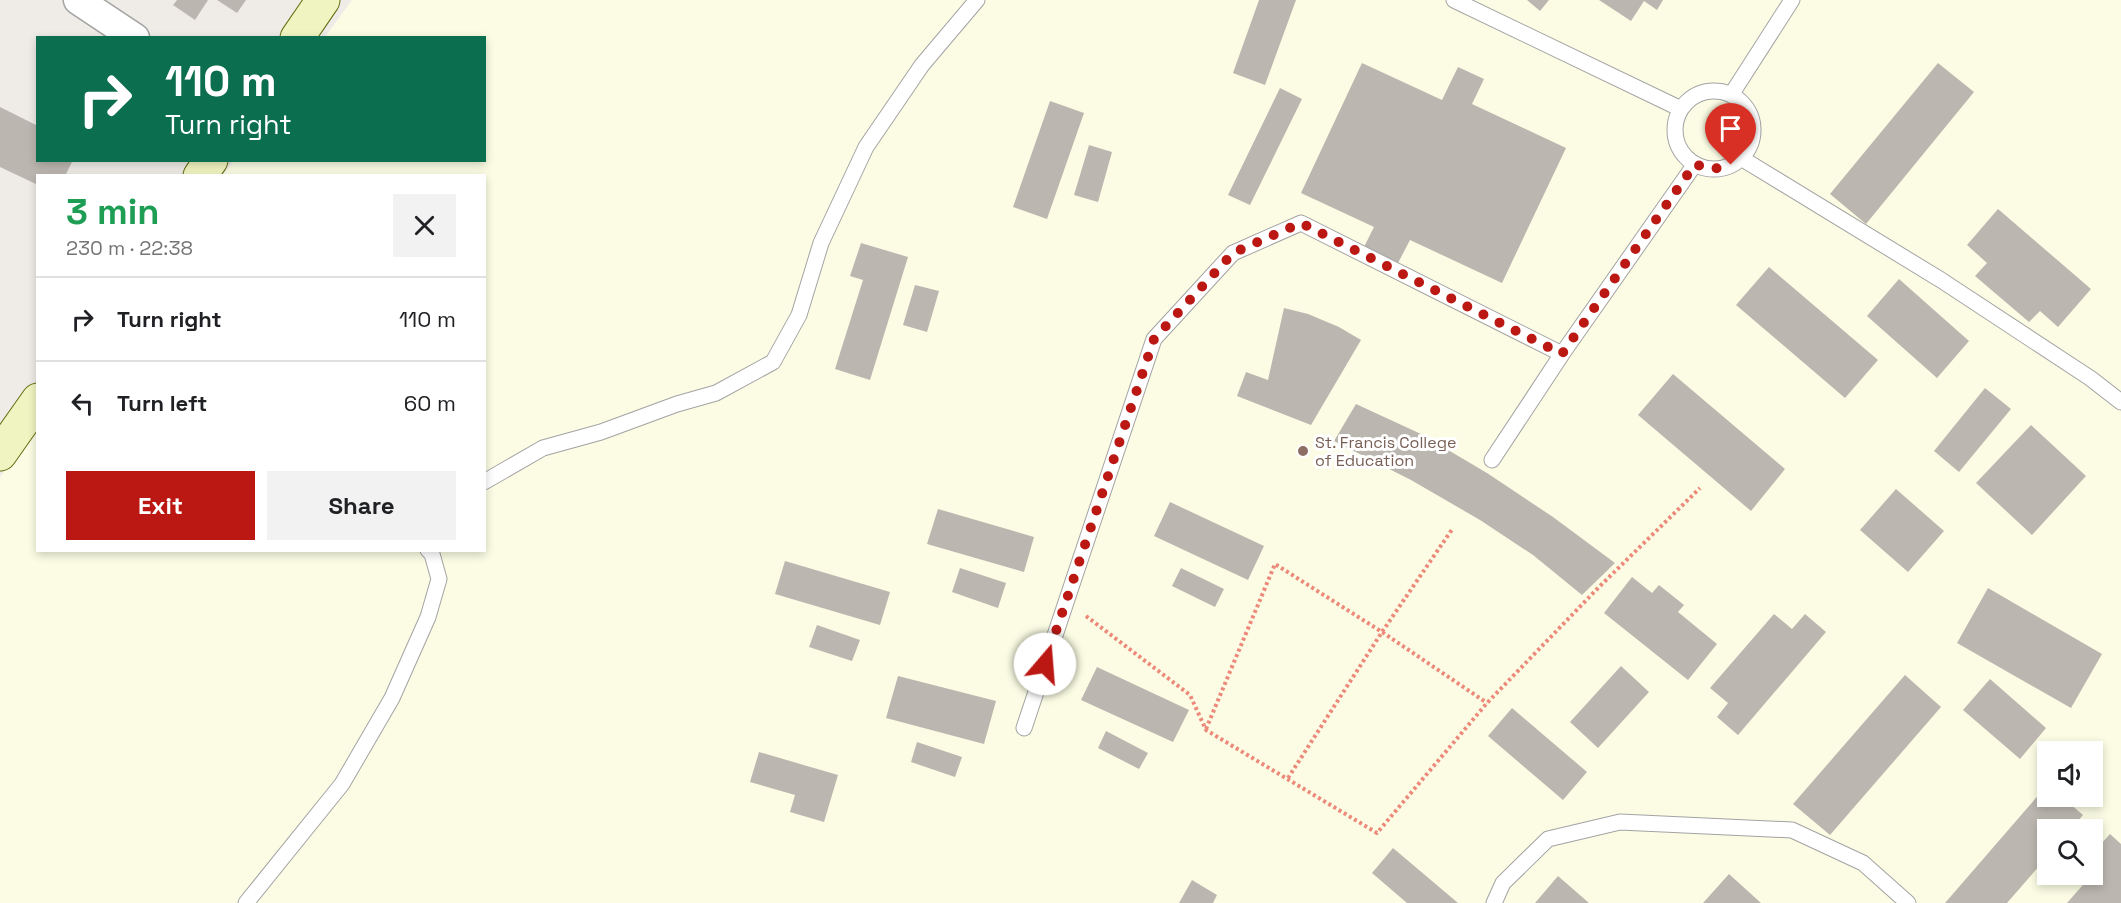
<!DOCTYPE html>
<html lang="en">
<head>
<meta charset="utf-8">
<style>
	body { margin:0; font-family:"Space Grotesk",sans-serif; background:#f2f2f2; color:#202124; height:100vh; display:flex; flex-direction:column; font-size:22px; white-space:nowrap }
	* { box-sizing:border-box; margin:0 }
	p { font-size:20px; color:#757577 }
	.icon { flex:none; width:33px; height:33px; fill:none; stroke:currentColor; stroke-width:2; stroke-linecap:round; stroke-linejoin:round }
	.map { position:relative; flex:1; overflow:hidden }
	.side { position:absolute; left:36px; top:174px; width:450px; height:378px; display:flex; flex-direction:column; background:#fff; border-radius:0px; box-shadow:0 3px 9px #0003 }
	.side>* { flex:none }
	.top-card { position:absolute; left:36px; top:36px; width:450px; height:126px; border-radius:0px; box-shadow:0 3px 9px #0003; background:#0b6e4f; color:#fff; overflow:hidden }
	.fabs { position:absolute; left:2037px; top:741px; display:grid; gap:12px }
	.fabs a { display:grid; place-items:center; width:66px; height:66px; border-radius:0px; background:#fff; box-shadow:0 3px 9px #0003; font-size:30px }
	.pin { position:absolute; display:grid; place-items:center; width:51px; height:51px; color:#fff; margin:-62px -26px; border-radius:50% 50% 50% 0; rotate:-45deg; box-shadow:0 0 6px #0007 }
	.pin .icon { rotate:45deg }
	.me { position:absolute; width:66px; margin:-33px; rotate:18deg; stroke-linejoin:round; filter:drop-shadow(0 0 4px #0008) }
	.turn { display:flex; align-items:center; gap:21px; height:126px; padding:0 30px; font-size:27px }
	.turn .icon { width:78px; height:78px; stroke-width:2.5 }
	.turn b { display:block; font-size:42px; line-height:51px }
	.round { display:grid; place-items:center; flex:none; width:63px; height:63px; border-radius:0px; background:#f2f2f2 }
	.summary { display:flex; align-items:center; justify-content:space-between; height:102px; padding:0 30px }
	h1 { font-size:36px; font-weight:700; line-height:45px; color:#1e9e55 }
	.action { display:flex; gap:12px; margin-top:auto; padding:12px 30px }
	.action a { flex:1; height:69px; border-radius:0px; background:#bb1814; color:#fff; font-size:24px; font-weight:700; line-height:69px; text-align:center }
	.action a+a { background:#f2f2f2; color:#202124 }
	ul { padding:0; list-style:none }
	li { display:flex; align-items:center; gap:18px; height:84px; padding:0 30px; border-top:2px solid #e0e0e0 }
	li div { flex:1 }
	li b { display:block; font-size:22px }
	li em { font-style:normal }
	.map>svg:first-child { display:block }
	.education { fill:#fbfce3; fill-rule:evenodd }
	.building { fill:#bcb6b0 }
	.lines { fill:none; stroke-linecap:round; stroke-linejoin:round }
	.service-casing { stroke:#a3a3a3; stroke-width:17 }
	.minor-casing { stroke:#a3a3a3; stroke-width:31 }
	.secondary-casing { stroke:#616d10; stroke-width:35 }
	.path { stroke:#ec897a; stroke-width:4; stroke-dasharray:3 3; stroke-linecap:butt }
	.service { stroke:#fff; stroke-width:15 }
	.minor { stroke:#fff; stroke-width:28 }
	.secondary { stroke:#f0f4c0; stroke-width:33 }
	.route { stroke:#bb1814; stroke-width:10; stroke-dasharray:0 18 }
	.education-dot { fill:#8d6e63; stroke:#fff; stroke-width:2 }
	.labels { text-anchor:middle; stroke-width:6; stroke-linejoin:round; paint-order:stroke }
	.education-label { font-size:16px; fill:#785e54; stroke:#fff; text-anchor:start }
</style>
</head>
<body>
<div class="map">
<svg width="2121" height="903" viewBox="0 0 2121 903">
	<rect width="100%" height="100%" fill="#efece7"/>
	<path class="education" d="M352 0H2121V903H0V477L37 426 38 550H484V176L223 175 234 161 484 160V38L325 37ZM2048 752H2092V796H2048ZM2048 830H2092V874H2048Z"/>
	<path class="building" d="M177 0H208L195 20 173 5Z
		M217 0H246L237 13Z
		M1259 0H1296L1265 85 1233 73Z
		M1527 0H1549L1540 11Z
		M1599 0H1663L1657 10 1644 1 1631 21Z
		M1362 63 1442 100 1458 67 1484 79 1472 104 1566 148 1502 283 1410 240 1398 263 1364 247 1374 227 1301 193Z
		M1938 63 1974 92 1866 224 1830 194Z
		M1280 88 1302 99 1250 205 1228 195Z
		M1050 101 1084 113 1047 219 1013 207Z
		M0 107 38 126V160H73L65 176H38V185L0 167Z
		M1089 145 1112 152 1098 202 1074 195Z
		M1998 209 2091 289 2058 327 2040 311 2029 322 1975 276 1987 263 1967 245Z
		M861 243 908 257 870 380 835 369 863 280 850 276Z
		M1769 267 1878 360 1845 398 1736 305Z
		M1899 279 1969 341 1937 378 1867 316Z
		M915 285 939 291 927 332 903 325Z
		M1284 308 1308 314 1339 327 1361 340 1311 425 1237 396 1246 372 1268 380Z
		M1673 374 1785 469 1751 511 1638 415Z
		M1985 388 2011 409 1959 472 1934 451Z
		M1356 404 1421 434 1487 473 1553 517 1615 563 1582 595 1533 555 1480 520 1411 480 1334 441Z
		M2031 425 2086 476 2032 535 1976 483Z
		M1896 489 1944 531 1908 572 1860 530Z
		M1170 502 1264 546 1248 580 1154 536Z
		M938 509 1034 537 1024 572 927 544Z
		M785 561 890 592 880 625 775 594Z
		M960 568 1006 583 998 608 952 592Z
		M1181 568 1224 589 1215 607 1172 586Z
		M1632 577 1652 593 1659 585 1684 605 1678 612 1717 644 1688 680 1604 613Z
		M1988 588 2102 654 2071 708 1957 643Z
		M1774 614 1792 629 1805 614 1826 632 1738 735 1717 717 1728 703 1710 688Z
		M817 625 860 640 852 661 809 647Z
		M1621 666 1649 692 1598 748 1570 722Z
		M1097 667 1189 710 1173 742 1081 700Z
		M1905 675 1941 707 1830 835 1793 804Z
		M898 676 996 701 984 744 886 718Z
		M1990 679 2046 728 2020 759 1963 710Z
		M1512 708 1587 772 1563 800 1488 736Z
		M1106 731 1148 753 1139 769 1098 748Z
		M917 742 962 757 955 777 911 762Z
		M759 752 838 775 824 822 790 812 795 795 750 782Z
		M2048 784V796H2061L2083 815 2070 830H2048V856L2007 903H1945Z
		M2110 834 2121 844V903H2067L2096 870 2092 866V854Z
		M1393 848 1458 903H1407L1372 873Z
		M1729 874 1761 903H1703Z
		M1558 876 1589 903H1535Z
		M1192 880 1217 895 1213 903H1179Z"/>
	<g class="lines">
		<g class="service-casing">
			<path id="service" d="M1454 0 1681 109
				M1675 130a39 39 0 1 1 78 0a39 39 0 1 1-78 0Z
				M1731 95 1792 0
				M1741 158 1941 280 2090 378 2121 402
				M1492 460 1562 354
				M484 482 543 448 601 432 677 404 716 393 773 362 799 315 821 243 866 147 922 65 977 0
				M1024 728 1154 339 1233 253 1301 223 1562 354 1695 164
				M246 903 342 784 392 698 428 617 439 579 432 554 428 550
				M1494 903 1503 883 1548 839 1620 822 1792 830 1863 863 1908 903"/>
		</g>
		<g class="minor-casing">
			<path id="minor" d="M78 0 135 38"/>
		</g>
		<g class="secondary-casing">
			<path id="secondary" d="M297 38 323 0
				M200 176 211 160
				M0 454 38 400"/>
		</g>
		<path class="path" d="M1086 616 1190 695 1206 730 1377 833 1487 703 1598 588 1700 488
			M1206 729 1275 564 1382 632 1487 703
			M1288 778 1382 632 1453 528"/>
		<use href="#service" class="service"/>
		<use href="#minor" class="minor"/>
		<use href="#secondary" class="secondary"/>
	</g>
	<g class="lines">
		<path class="route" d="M1045 664 1154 339 1233 253 1301 223 1562 354 1695 164C1708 169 1718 170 1731 165"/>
	</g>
	<circle class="education-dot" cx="1303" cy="451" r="6"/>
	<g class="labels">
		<g class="education-label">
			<text x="1315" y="448">St. Francis College<tspan x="1315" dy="18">of Education</tspan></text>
		</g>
	</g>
</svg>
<div class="fabs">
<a><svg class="icon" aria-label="sound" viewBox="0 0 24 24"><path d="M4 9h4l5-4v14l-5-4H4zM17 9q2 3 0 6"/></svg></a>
<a><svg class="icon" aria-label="search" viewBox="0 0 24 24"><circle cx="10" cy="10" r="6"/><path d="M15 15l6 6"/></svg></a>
</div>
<div class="pin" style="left:1731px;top:165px;background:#d93025"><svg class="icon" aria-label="arrive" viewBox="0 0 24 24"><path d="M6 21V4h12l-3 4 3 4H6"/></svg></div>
<svg class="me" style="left:1045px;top:664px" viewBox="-20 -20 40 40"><circle r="19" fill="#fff"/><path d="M0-13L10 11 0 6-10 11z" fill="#bb1814"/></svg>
<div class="top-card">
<div class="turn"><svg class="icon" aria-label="right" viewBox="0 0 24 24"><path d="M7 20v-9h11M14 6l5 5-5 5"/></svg><div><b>110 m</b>Turn right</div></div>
</div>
<section class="side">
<div class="summary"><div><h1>3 min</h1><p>230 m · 22:38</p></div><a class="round"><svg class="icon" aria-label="close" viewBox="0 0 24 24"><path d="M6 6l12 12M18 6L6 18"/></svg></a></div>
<ul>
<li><svg class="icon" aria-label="right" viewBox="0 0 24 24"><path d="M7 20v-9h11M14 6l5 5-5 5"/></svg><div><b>Turn right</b></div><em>110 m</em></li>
<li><svg class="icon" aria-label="left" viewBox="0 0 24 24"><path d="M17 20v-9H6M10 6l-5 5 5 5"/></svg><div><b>Turn left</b></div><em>60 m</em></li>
</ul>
<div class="action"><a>Exit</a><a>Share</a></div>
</section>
</div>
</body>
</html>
